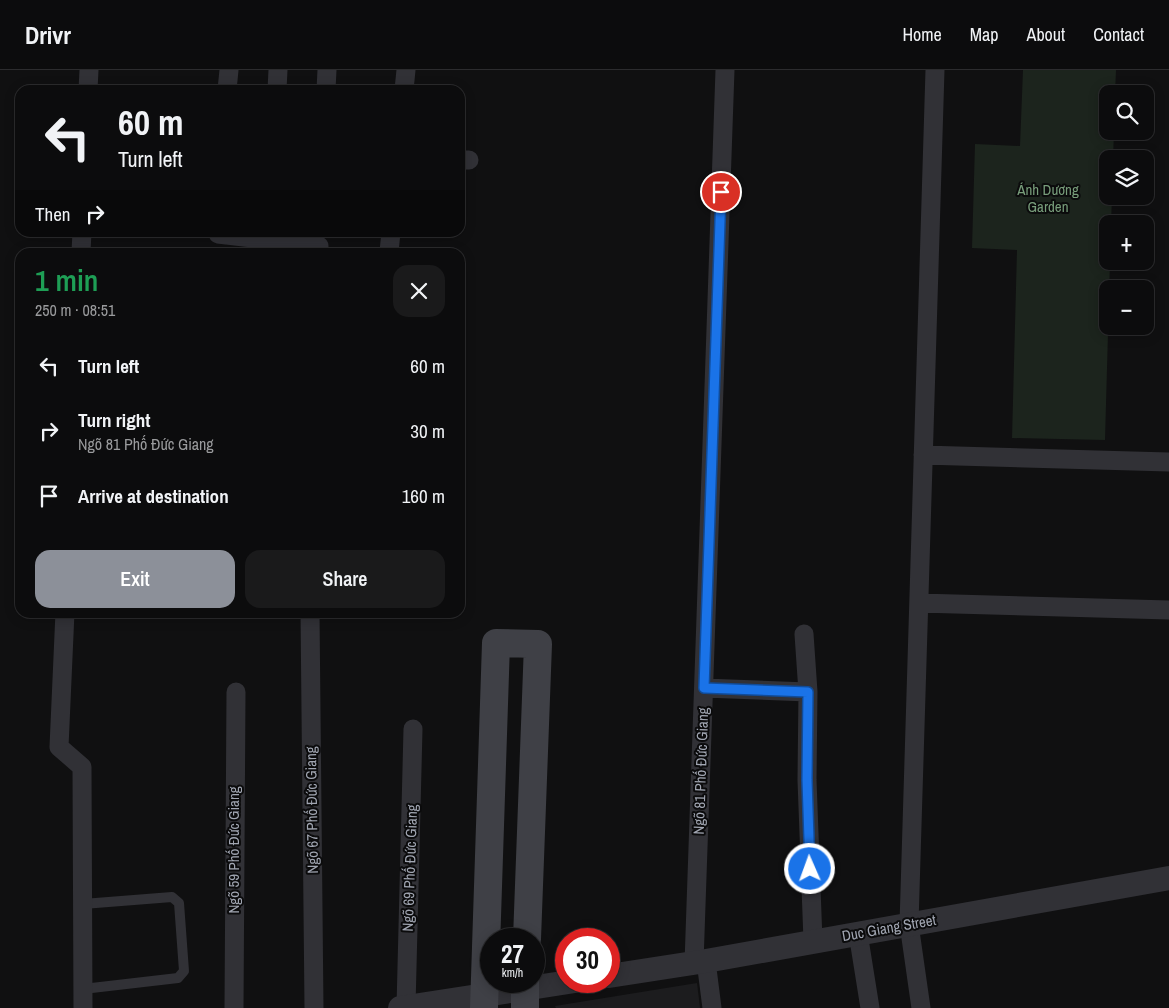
<!DOCTYPE html>
<html lang="en">
<head>
<meta charset="utf-8">
<style>
	body { margin:0; font-family:"Archivo Narrow",sans-serif; background:#1a1a1b; color:#f1f3f6; height:100vh; display:flex; flex-direction:column; font-size:19px; white-space:nowrap }
	* { box-sizing:border-box; margin:0 }
	p { font-size:16px; color:#9a9b9d }
	.icon { flex:none; width:28px; height:28px; fill:none; stroke:currentColor; stroke-width:2; stroke-linecap:round; stroke-linejoin:round }
	.map { position:relative; flex:1; overflow:hidden }
	.panel { position:absolute; left:15px; top:178px; width:450px; height:370px; display:flex; flex-direction:column; background:#0c0c0d; border-radius:15px; box-shadow:0 2px 12px #0003,0 0 0 1px #2c2c2e }
	.panel>* { flex:none }
	.guide { position:absolute; left:15px; top:15px; width:450px; height:152px; border-radius:15px; box-shadow:0 2px 12px #0003,0 0 0 1px #2c2c2e; background:#0c0c0d; color:#f1f3f6; overflow:hidden }
	.controls { position:absolute; left:1099px; top:15px; display:grid; gap:10px }
	.controls a { display:grid; place-items:center; width:55px; height:55px; border-radius:10px; background:#0c0c0d; box-shadow:0 2px 12px #0003,0 0 0 1px #2c2c2e; font-size:25px }
	.speed { position:absolute; left:480px; top:858px; display:flex; gap:10px; font-size:25px; font-weight:700; text-align:center }
	.speed>* { display:grid; place-content:center; width:65px; height:65px; border-radius:50%; background:#0c0c0d; box-shadow:0 2px 12px #0003,0 0 0 1px #2c2c2e; line-height:1 }
	.speed small { font-size:12px; font-weight:400 }
	.speed .limit { border:8px solid #d22; background:#fff; color:#111 }
	.pin { position:absolute; display:grid; place-items:center; width:42px; height:42px; color:#fff; margin:-21px; border:2px solid #fff; border-radius:50%; box-shadow:0 1px 5px #0007 }
	.me { position:absolute; width:55px; margin:-28px; rotate:358deg; stroke-linejoin:round; filter:drop-shadow(0 0 4px #0008) }
	.turn { display:flex; align-items:center; gap:18px; height:105px; padding:0 20px; font-size:22px }
	.turn .icon { width:65px; height:65px; stroke-width:2.5 }
	.turn b { display:block; font-size:35px; line-height:42px }
	.then { display:flex; align-items:center; height:48px; padding:0 20px; background:#0003; gap:10px; font-size:19px }
	.round { display:grid; place-items:center; flex:none; width:52px; height:52px; border-radius:15px; background:#1a1a1b }
	.headline { display:flex; align-items:center; justify-content:space-between; height:85px; padding:0 20px }
	h1 { font-size:30px; font-weight:600; line-height:38px; color:#1e9e55 }
	.action { display:flex; gap:10px; margin-top:auto; padding:10px 20px }
	.action a { flex:1; height:58px; border-radius:15px; background:#8c9099; color:#fff; font-size:20px; font-weight:600; line-height:58px; text-align:center }
	.action a+a { background:#1a1a1b; color:#f1f3f6 }
	ul { padding:0; list-style:none }
	li { display:flex; align-items:center; gap:15px; height:65px; padding:0 20px }
	li div { flex:1 }
	li b { display:block; font-size:19px }
	li em { font-style:normal }
	header { display:flex; align-items:center; gap:30px; box-sizing:border-box; height:70px; padding:0 25px; background:#0c0c0d; border-bottom:1px solid #2c2c2e }
	header strong { font-size:24px }
	nav { display:flex; gap:28px; margin-inline-start:auto; font-size:18px }
	.map>svg:first-child { display:block }
	.built { fill:#1c1c1e }
	.green { fill:#1c241d }
	.lines { fill:none; stroke-linecap:round; stroke-linejoin:round }
	.service { stroke:#313136; stroke-width:10 }
	.minor { stroke:#313136; stroke-width:19 }
	.tertiary { stroke:#313136; stroke-width:24 }
	.secondary { stroke:#3f4046; stroke-width:28 }
	.route-casing { stroke:#114b97; stroke-width:12 }
	.route { stroke:#1a73e8; stroke-width:9 }
	.labels { text-anchor:middle; stroke-width:4; stroke-linejoin:round; paint-order:stroke }
	.park-label { font-size:15px; fill:#789d7b; stroke:#0b0b0c }
	.street-label { font-size:15px; fill:#a1a6b2; stroke:#0b0b0c }
</style>
</head>
<body>
<header>
<strong>Drivr</strong>
<nav><a>Home</a><a>Map</a><a>About</a><a>Contact</a></nav>
</header>
<div class="map">
<svg width="1169" height="938" viewBox="0 0 1169 938">
	<rect width="100%" height="100%" fill="#101011"/>
	<path class="built" d="M697 913 700 938H556L555 936Z"/>
	<path class="green" d="M1023 0H1116L1115 24H1108V61H1114L1113 89H1108V126H1112L1111 154H1108V191H1110L1105 370 1012 368 1017 180 972 178 975 74 1020 76Z"/>
	<g class="lines">
		<path class="service" d="M83 834 172 827 179 833 184 901 178 908 83 919"/>
		<path class="minor" d="M88 20 89 0
			M227 20 229 0
			M277 20 278 0
			M326 20 327 0
			M404 20 406 0
			M460 90H469
			M218 162V164L319 176
			M81 182 82 162
			M389 182 391 162
			M923 385 1169 392
			M919 533 1169 540
			M65 542 59 677 82 697 83 938
			M310 542 314 938
			M804 564 808 622 807 710 813 871
			M704 618 808 622
			M858 863 870 938
			M706 891 712 938
			M694 893 725 0
			M406 937 413 659
			M234 938 236 622
			M921 938 909 854 935 0"/>
		<path class="tertiary" d="M609 906 706 891 1169 808
			M400 938 575 911"/>
		<path class="secondary" d="M525 911V938
			M484 938 496 573 538 574 527 869"/>
	</g>
	<g class="lines">
		<g class="route-casing">
			<path id="route" d="M721 122 704 618 808 622 807 710 810 799"/>
		</g>
		<use href="#route" class="route"/>
	</g>
	<g class="labels">
		<g class="park-label">
			<text x="1048" y="125">Ánh Dương<tspan x="1048" dy="17">Garden</tspan></text>
		</g>
		<g class="street-label">
			<text transform="translate(701 701) rotate(-88)" y="5">Ngõ 81 Phố Đức Giang</text>
			<text transform="translate(312 740) rotate(-91)" y="5">Ngõ 67 Phố Đức Giang</text>
			<text transform="translate(234 780) rotate(-90)" y="5">Ngõ 59 Phố Đức Giang</text>
			<text transform="translate(410 798) rotate(-88)" y="5">Ngõ 69 Phố Đức Giang</text>
			<text transform="translate(889 858) rotate(-10)" y="5">Duc Giang Street</text>
		</g>
	</g>
</svg>
<div class="controls">
<a><svg class="icon" aria-label="search" viewBox="0 0 24 24"><circle cx="10" cy="10" r="6"/><path d="M15 15l6 6"/></svg></a>
<a><svg class="icon" aria-label="layers" viewBox="0 0 24 24"><path d="M12 4l9 5-9 5-9-5zM3 14l9 5 9-5"/></svg></a>
<a>+</a>
<a>−</a>
</div>
<div class="speed"><div>27<small>km/h</small></div><div class="limit">30</div></div>
<div class="pin" style="left:721px;top:122px;background:#d93025"><svg class="icon" aria-label="arrive" viewBox="0 0 24 24"><path d="M6 21V4h12l-3 4 3 4H6"/></svg></div>
<svg class="me" style="left:810px;top:799px" viewBox="-20 -20 40 40"><circle r="17" fill="#1a73e8" stroke="#fff" stroke-width="3"/><path d="M0-11L8 9 0 5-8 9z" fill="#fff"/></svg>
<div class="guide">
<div class="turn"><svg class="icon" aria-label="left" viewBox="0 0 24 24"><path d="M17 20v-9H6M10 6l-5 5 5 5"/></svg><div><b>60 m</b>Turn left</div></div>
<div class="then">Then<svg class="icon" aria-label="right" viewBox="0 0 24 24"><path d="M7 20v-9h11M14 6l5 5-5 5"/></svg></div>
</div>
<section class="panel">
<div class="headline"><div><h1>1 min</h1><p>250 m · 08:51</p></div><a class="round"><svg class="icon" aria-label="close" viewBox="0 0 24 24"><path d="M6 6l12 12M18 6L6 18"/></svg></a></div>
<ul>
<li><svg class="icon" aria-label="left" viewBox="0 0 24 24"><path d="M17 20v-9H6M10 6l-5 5 5 5"/></svg><div><b>Turn left</b></div><em>60 m</em></li>
<li><svg class="icon" aria-label="right" viewBox="0 0 24 24"><path d="M7 20v-9h11M14 6l5 5-5 5"/></svg><div><b>Turn right</b><p>Ngõ 81 Phố Đức Giang</p></div><em>30 m</em></li>
<li><svg class="icon" aria-label="arrive" viewBox="0 0 24 24"><path d="M6 21V4h12l-3 4 3 4H6"/></svg><div><b>Arrive at destination</b></div><em>160 m</em></li>
</ul>
<div class="action"><a>Exit</a><a>Share</a></div>
</section>
</div>
</body>
</html>
